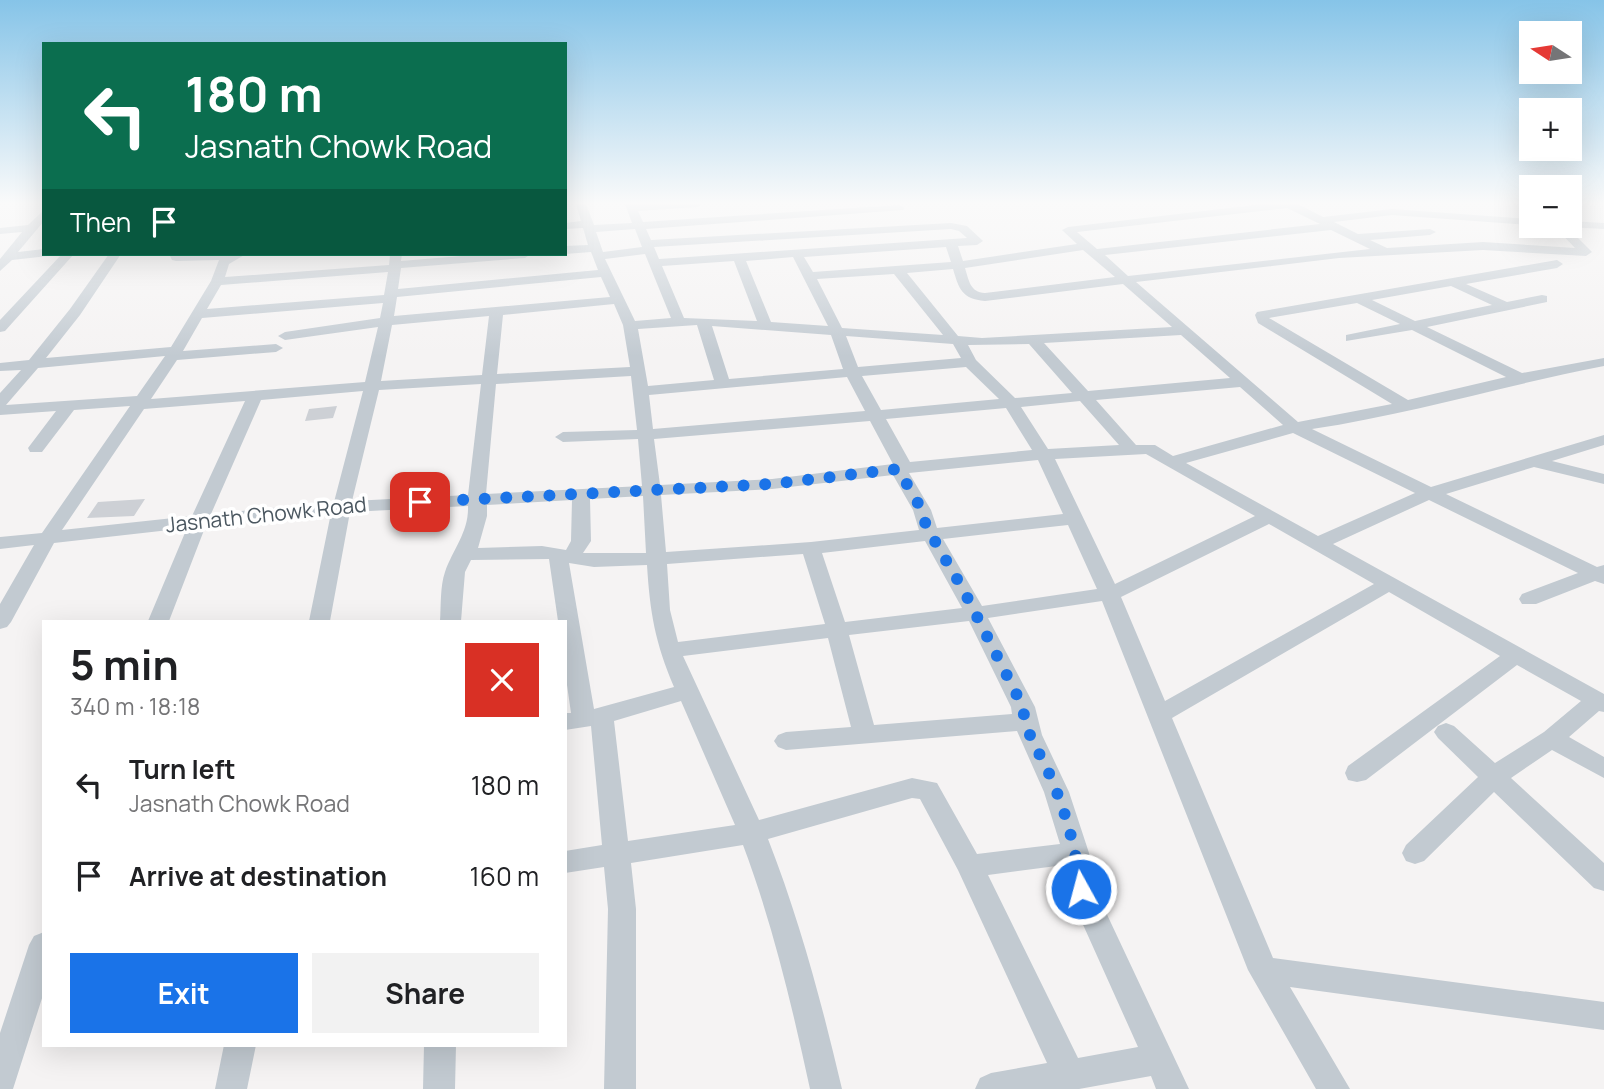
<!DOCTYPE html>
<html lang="en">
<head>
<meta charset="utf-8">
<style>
	body { margin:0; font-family:Manrope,sans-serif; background:#f2f2f2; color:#202124; height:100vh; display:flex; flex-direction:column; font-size:26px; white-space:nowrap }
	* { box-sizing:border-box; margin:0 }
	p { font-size:23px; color:#757577 }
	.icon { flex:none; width:38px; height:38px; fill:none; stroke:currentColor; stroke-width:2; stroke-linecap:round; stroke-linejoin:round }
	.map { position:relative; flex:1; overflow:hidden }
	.side { position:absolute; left:42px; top:620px; width:525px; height:427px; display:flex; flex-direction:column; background:#fff; border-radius:0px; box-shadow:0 7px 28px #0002 }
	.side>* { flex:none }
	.guide { position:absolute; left:42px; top:42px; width:525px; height:214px; border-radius:0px; box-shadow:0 7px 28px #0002; background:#0b6e4f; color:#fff; overflow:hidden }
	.needle { width:46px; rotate:282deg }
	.controls { position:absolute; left:1519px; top:21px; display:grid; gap:14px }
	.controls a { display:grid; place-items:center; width:63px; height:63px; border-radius:0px; background:#fff; box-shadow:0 7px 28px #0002; font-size:35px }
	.pin { position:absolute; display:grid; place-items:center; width:60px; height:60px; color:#fff; margin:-30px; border-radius:14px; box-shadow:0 4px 10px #0006 }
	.me { position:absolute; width:77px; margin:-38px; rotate:353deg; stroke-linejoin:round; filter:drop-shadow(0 0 5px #0008) }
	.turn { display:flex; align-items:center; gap:24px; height:147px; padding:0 28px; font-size:32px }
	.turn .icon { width:91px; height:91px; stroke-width:2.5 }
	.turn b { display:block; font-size:49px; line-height:60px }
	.then { display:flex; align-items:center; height:66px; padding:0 28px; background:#0003; gap:14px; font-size:26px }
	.round { display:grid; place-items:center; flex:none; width:74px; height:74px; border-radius:0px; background:#f2f2f2 }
	.head { display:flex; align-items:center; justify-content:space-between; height:119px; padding:0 28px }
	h1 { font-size:42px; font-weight:700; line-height:52px }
	.cta { display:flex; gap:14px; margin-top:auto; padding:14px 28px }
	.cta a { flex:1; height:80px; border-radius:0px; background:#1a73e8; color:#fff; font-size:28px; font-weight:700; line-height:80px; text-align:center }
	.cta a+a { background:#f2f2f2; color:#202124 }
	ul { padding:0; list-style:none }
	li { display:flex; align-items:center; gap:21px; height:91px; padding:0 28px }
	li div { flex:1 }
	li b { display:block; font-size:26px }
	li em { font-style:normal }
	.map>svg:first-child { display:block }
	.building { fill:#cdd0d5 }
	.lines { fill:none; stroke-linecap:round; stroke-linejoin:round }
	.minor { fill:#c2cad1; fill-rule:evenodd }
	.route { stroke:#1a73e8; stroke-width:12; stroke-dasharray:0 21.6 }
	.labels { text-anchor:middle; stroke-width:7; stroke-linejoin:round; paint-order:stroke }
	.street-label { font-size:21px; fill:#4b5760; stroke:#fff }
</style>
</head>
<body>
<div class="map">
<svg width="1604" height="1089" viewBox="0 0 1604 1089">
	<rect width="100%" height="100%" fill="#f5f3f3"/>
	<path class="building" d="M337 406 333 418 305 421 309 409Z
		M145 499 134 516 87 518 98 502Z"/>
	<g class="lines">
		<path class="minor" d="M576 204H586L594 225 632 223 625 204H703L698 207 638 211 643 222 899 205 905 208 903 210 646 229 651 240 951 223 967 226 983 241 977 245 958 246 963 261 1077 244 1062 230 1068 227 1263 204H1298L1323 217 1392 209 1531 219V225L1392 215 1334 222 1358 234 1430 229 1436 232 1430 235 1370 240 1387 248 1483 242 1575 248 1554 226H1570V221L1604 223V229L1567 227 1592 252 1586 256 1483 250 1339 258 1136 282 1298 422 1392 404 1258 323 1255 315 1257 312 1557 260 1563 264 1557 268 1466 284 1507 302 1542 295 1547 296V302L1427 327 1522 373 1604 358V366C1506 385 1411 414 1312 429L1431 487 1604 435V445L1552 461 1604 474V484L1534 467 1446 494 1597 567 1604 565V584L1595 581 1536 604H1522L1519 599 1522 594 1578 573 1429 500 1333 544 1604 694V712L1599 711 1569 737 1604 757V778L1552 750 1511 778 1604 863V891L1594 888 1494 792 1424 861 1415 864 1406 861 1402 853 1406 845 1478 777 1438 738 1434 732 1438 726 1446 723 1454 726 1495 763 1544 732 1581 701 1517 665 1366 780 1357 782 1348 780 1345 773 1348 766 1500 656 1389 592 1172 718 1273 958 1604 1002V1030L1290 987 1350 1089H1316L1248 970 1102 601 988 618 1035 707 1042 735 1069 792 1089 853 1095 889 1189 1089H1156L1151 1076 1079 1089H975L980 1078 991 1073 1047 1063 958 870 920 799 912 798 768 839C800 921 822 1004 842 1089H810C792 1006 773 925 743 845L631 863 636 909V1089H604L608 909 604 867 565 873V851L602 845 591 726 565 730V713H571L565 671V621H558L549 559 471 560 465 572 461 621H440C441 606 440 586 445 572 453 549 469 532 468 506L350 512 330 621H309L331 513 206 525 169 621H148L187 528 54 543 11 622 7 627 0 629V604L34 545 0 549V537L42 533 130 406 74 410 42 452H30L28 448 56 411 0 415V393L21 370 0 371V363L29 360 70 309 109 254H121L80 315 46 358 171 347 211 281 219 260 176 261 172 260 169 254H246L229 264 225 277 389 265 390 254H402L401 261 485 254H531L525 258 401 268 398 289 598 270 591 252 565 254V246L588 245 583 228 565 229V223L581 221ZM1287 208 1320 224 1097 249 1077 232ZM635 229 642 247 603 252 596 232ZM951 229 959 231 967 238 659 259 654 247ZM1331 230 1370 249 1128 276 1105 255ZM946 247 951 262 813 272 804 257ZM1083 250 1115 277 985 293C970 292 969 281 965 268ZM645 254 671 318 635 321 605 259ZM793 257 828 326 771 322 746 261ZM734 261 757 321 684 318 662 266ZM953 269C959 289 962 299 985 301L1123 284 1172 327 982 338 958 336 907 273ZM388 272 384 295 207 309 221 285ZM894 274 943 335 842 328 817 279ZM601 277 610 297 394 316 397 297ZM1451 286 1492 305 1415 321 1372 300ZM383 303 380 318 285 332 278 336 285 340 378 327 365 382 151 399 177 360 276 352 283 348 276 344 183 351 202 318ZM1357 303 1400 324 1346 335V341L1412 330 1506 377 1408 400 1269 318ZM614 304 623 325 630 367 497 374 503 315ZM489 316 482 375 381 381 392 325ZM697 325 714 380 648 386 638 329ZM712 326 831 335 843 369 729 379ZM1181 335 1230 378 1088 391 1044 343ZM846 336 953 344 961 358 858 367ZM1029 344 1072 393 1015 398 976 360 968 345ZM165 356 137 396 6 405 38 368ZM966 367 999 399 881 410 862 376ZM631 376 637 430 563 432 555 437 563 442 638 439 642 486 486 494 496 384ZM847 377 865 411 653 429 649 395ZM481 384 468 495 352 501 379 390ZM1240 387 1283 425 1173 456 1155 445H1136L1096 400ZM363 391 334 502 211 514 261 400ZM245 401 192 516 62 530 144 409ZM1080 401 1119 445 1048 449 1021 407ZM1006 408 1032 450 910 462 886 419ZM870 421 893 464 772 479 660 485 654 439ZM1293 433 1415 493 1318 536 1186 463ZM1146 454 1255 516 1115 584 1055 459ZM1038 460 1063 514 937 528 931 510 909 473ZM893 475 913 510 919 530 811 542 666 552 661 495 772 489ZM643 496 646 553H583L591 541 590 499ZM572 500 571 541 566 550 542 546 478 548 487 516V505ZM1269 524 1374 584 1165 701 1121 597ZM1068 525 1097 589 982 606 943 539ZM925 541 962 608 845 622 822 553ZM803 554 825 624 678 642 670 610 667 564ZM569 563 594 567 647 565C650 613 655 642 674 687L594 709ZM969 621 1011 707 1012 714 874 725 849 635ZM828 638 851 727 786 732 778 735 774 741 778 747 786 750 1017 731 1044 792 1060 844 977 854 937 783 912 778 759 820 683 656ZM681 701 735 825 628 841 614 721ZM1064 865 1067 889 1138 1047 1078 1058 988 875Z
			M44 210V221L18 252 44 249V254H50L48 256 12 260 0 271V259L22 232 0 234V228L28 225Z
			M62 254H74L5 331 0 332V320Z
			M44 932V992L13 1089H0V1033L29 945 34 936Z
			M224 1045H256L247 1089H215Z
			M424 1045H456L455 1089H423Z"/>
	</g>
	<linearGradient id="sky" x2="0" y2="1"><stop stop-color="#86c4e8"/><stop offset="0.57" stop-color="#fafafa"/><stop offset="1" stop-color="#fafafa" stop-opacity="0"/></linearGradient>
	<rect width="1604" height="356" fill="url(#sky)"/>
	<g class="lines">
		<path class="route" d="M420 502 772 484 898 469 922 510 926 526 964 591 1023 707C1025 735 1041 753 1051 778 1067 815 1076 850 1081 889"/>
	</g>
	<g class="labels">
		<g class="street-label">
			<text transform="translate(266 515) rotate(-6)" y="7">Jasnath Chowk Road</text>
		</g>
	</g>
</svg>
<div class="controls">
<a><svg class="needle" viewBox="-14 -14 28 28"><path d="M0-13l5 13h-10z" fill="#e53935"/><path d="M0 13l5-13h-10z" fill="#757577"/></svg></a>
<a>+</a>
<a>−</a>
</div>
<div class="pin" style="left:420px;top:502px;background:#d93025"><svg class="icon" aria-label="arrive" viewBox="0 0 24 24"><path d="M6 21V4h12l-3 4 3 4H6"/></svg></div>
<svg class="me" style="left:1081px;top:889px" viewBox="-20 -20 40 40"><circle r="17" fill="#1a73e8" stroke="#fff" stroke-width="3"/><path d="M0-11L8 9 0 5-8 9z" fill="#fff"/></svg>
<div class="guide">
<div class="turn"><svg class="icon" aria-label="left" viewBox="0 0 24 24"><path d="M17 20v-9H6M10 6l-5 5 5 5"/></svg><div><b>180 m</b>Jasnath Chowk Road</div></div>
<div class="then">Then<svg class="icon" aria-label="arrive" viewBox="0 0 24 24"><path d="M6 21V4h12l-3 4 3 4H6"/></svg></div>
</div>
<section class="side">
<div class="head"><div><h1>5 min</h1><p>340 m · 18:18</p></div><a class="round" style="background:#d93025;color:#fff"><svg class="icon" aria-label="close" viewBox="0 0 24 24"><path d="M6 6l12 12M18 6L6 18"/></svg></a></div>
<ul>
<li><svg class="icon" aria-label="left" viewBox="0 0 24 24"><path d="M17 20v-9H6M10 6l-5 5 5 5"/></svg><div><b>Turn left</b><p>Jasnath Chowk Road</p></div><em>180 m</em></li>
<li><svg class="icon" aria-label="arrive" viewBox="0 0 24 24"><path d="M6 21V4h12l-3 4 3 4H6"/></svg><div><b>Arrive at destination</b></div><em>160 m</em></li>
</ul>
<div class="cta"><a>Exit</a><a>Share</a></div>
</section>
</div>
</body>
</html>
